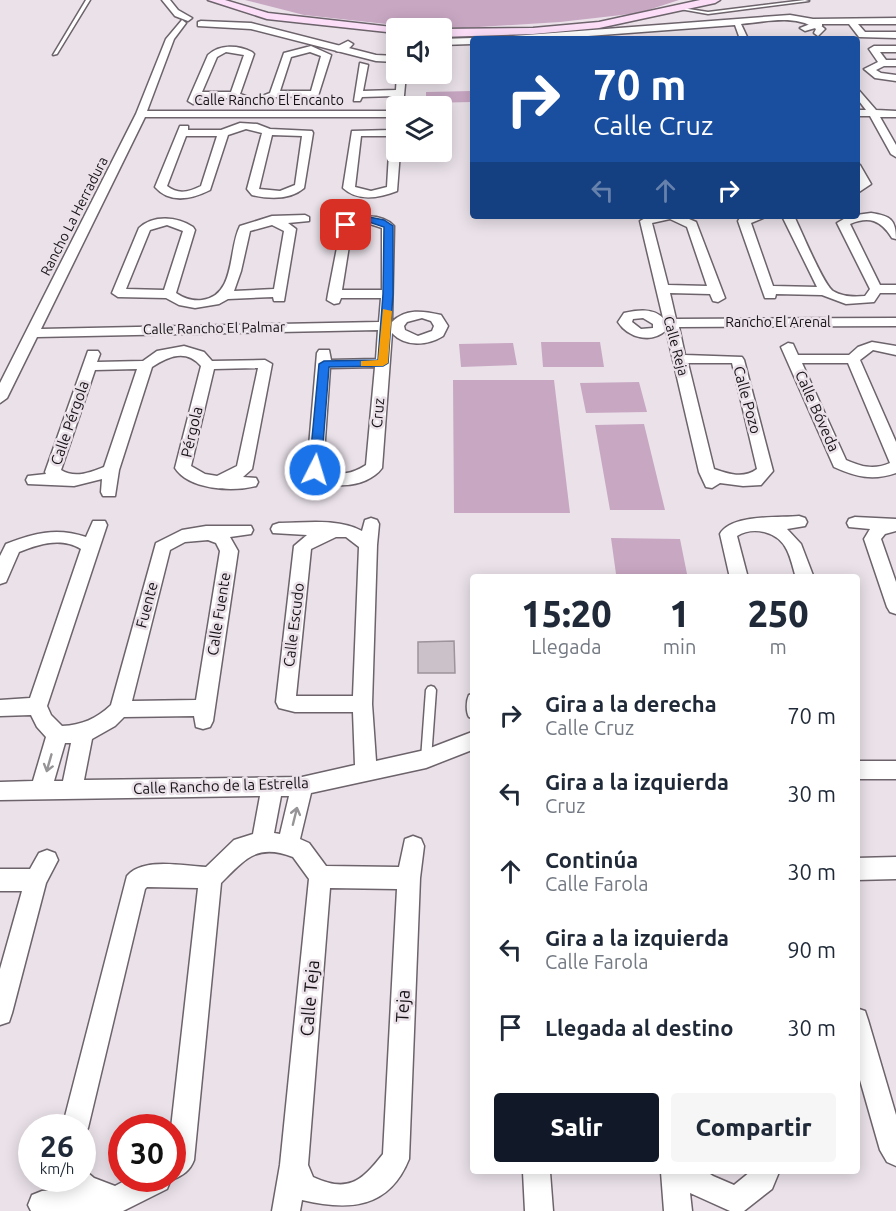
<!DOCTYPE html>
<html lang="es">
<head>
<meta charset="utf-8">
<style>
	body { margin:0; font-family:Ubuntu,sans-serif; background:#f6f6f7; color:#1f2937; height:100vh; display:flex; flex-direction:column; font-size:22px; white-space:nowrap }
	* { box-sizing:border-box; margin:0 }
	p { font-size:20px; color:#747a83 }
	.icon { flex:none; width:33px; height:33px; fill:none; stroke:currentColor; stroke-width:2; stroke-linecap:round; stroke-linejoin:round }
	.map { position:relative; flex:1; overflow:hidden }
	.details { position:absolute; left:470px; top:574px; width:390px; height:600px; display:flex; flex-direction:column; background:#fff; border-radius:6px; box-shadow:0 3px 15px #0003 }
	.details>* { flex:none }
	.guide { position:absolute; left:470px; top:36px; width:390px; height:183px; border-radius:6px; box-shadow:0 3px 15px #0003; background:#1a4fa0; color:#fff; overflow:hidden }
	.buttons { position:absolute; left:386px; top:18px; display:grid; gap:12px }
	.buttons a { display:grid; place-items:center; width:66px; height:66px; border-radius:6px; background:#fff; box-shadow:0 3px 15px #0003; font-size:30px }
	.speed { position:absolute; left:18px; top:1114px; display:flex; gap:12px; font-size:30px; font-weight:700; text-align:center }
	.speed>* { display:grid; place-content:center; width:78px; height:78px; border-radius:50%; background:#fff; box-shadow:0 3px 15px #0003; line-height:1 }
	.speed small { font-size:15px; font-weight:400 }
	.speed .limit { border:9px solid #d22; background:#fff; color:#111 }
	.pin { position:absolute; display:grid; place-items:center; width:51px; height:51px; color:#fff; margin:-26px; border-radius:12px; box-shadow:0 3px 9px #0006 }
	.me { position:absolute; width:66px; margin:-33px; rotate:5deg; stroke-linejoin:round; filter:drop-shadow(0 0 4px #0008) }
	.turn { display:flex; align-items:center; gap:21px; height:126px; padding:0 24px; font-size:27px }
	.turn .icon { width:78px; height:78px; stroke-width:2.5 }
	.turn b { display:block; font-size:42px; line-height:51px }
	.lanes { display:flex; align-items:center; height:57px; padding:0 24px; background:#0003; justify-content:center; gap:30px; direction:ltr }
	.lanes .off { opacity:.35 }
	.eta { display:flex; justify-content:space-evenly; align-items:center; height:102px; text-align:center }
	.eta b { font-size:36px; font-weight:800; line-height:42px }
	.primary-button { display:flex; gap:12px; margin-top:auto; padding:12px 24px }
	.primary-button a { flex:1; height:69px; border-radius:6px; background:#111827; color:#fff; font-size:24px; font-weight:800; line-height:69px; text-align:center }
	.primary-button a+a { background:#f6f6f7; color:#1f2937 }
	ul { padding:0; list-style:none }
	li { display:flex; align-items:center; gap:18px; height:78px; padding:0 24px }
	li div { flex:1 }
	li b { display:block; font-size:22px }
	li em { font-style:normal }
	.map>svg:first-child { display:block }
	.green { fill:#c8a7c3 }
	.building { fill:#cbc1c9; stroke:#9d949b; stroke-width:1.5 }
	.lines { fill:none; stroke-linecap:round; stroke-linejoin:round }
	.service-casing { stroke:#6c636b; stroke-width:3 }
	.minor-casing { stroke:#6c636b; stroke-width:3 }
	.tertiary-casing { stroke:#6c636b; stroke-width:3 }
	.secondary-casing { stroke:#6c636b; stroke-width:3 }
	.service { fill:#fff; fill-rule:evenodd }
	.minor { fill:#fff; fill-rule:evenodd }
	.tertiary { fill:#fff; fill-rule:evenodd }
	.secondary { fill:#fcdef9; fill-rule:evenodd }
	.oneway { stroke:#969496 }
	.route { fill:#1a73e8; stroke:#114b97; stroke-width:1.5 }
	.slow { fill:#f59e0b }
	.labels { text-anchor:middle; stroke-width:5; stroke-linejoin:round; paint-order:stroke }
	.far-street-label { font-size:14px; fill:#161215; stroke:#eae1e9 }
	.street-label { font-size:15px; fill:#161215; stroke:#eae1e9 }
	.near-street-label { font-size:18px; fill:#161215; stroke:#eae1e9 }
</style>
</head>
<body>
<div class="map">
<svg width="896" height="1211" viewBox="0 0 896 1211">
	<rect width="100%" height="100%" fill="#eae1e9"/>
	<path class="green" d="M245 0H679L639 13 560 22 463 28 386 24 304 15Z
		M472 91V102L426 103V92Z
		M541 342H600L604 367H543Z
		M513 343 517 365 461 367 459 344Z
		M453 380H554L570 513H454Z
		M639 382 647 412 586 413 580 383Z
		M644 424 665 510H610L595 425Z
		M611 538 680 539 687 574H616Z"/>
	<path class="building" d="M454 641 455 673H418V642Z"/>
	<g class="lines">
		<g class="service-casing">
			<path id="service" d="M86 0H90L57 54 53 55Z
				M805 0 809 1 708 14 680 9 682 8 708 12Z
				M431 686 434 687 436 690 431 759 430 762 426 763 422 762 421 759 426 690 428 687Z
				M472 694V718L469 717C466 712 466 701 469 695Z"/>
		</g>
		<g class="minor-casing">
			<path id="minor" d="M162 0H170L178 10 192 18 188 21 175 16Z
				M790 15 813 19 896 18V24H858L865 32H896V38L859 37 849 24H819L825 29 818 36 814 33 816 29C796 14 765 22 741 24L748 39H740L735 25 548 39H509L513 36Z
				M182 20 186 23 174 39 147 111H396V117H145L41 329 379 322 381 298H341L339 303 334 304 327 300 328 294 342 222C359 216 380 212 394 226L392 322C405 308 424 311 441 315L448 326 443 336C427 346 405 347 392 333L382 468C367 489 322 492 307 470L317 353 319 350H329L331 360 376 359 378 330 37 337 7 398 0 403V383L136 114 166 39ZM367 223 382 228V290H342L352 227ZM422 318 431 321 434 326 432 331 418 336 405 330 404 326 407 322ZM375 367 366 465C350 475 340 476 323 468L330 368Z
				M201 21 251 23 376 55 396 56V62L376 61 251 29 198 26V22Z
				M472 38 475 39H472V44L441 45V39Z
				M311 46 331 55 318 96 276 97 269 102 254 105 240 103 233 98H199L196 103 193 104 188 101 208 55C220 44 238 45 252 52L254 54 240 94 254 99 270 93 284 53ZM226 52 244 55 231 92H202L217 57ZM310 52 321 56 311 91H280L291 57Z
				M874 46H896V52H880L886 60H896V66H884L876 70 881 73 896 75V81L875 78 864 69 878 62 869 49Z
				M360 63 368 65 363 91 396 90 397 74H406L403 106 395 107V96L362 97 360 101H354Z
				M856 87 876 110 896 111V117H880L896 145V157L891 154 870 116H856V110H866L856 97Z
				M240 123 257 124 270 129 312 131 313 133 304 188C290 200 269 199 252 195L247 189 262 133 246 129 228 135 210 190C192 199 170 204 155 187L180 126H188V130H221ZM272 135 302 136 295 185 280 191 259 189ZM186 136H217L201 186C189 192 178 195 167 186Z
				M396 127V152H400L397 191C379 198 358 202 343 188L352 131 391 130ZM361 136H390L387 187 371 191 355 187Z
				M856 164 860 165 871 184 856 194V185L859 183 856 178Z
				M871 213C890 216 896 219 896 239L892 238C881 220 869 216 850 224L880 285H896V293H880L874 302 846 304 822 295 776 294 775 298H765L738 221 740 218 768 216 751 223 773 286 817 287 782 216H794C801 230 823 284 833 291 843 297 854 297 865 296L870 289 837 223 849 216Z
				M305 215 309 217V221L288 223 296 229 284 301H274L273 297 228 299 219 304 195 308 179 305 166 298 118 297 112 293 139 228C154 214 178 217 193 227L195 230 176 293C185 299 192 301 202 300 236 296 228 249 240 226L272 216ZM167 225 183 231 164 290 126 289 150 230ZM272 225 284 231 274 289 234 291 241 271 250 231Z
				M649 216H682L696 222 725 298 718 302 713 301 710 294 670 293 676 319 896 318V326L679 327 685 355 742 357 744 360 773 471 761 485 743 486 720 483 712 488 706 487 699 472 666 330C652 344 628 338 618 322L624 313C638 310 653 308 663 318L640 221ZM670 219 687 227 707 286 668 285 652 223ZM643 318 653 324V328L641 329 632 322 633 319ZM688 363H732L757 469C744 479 728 474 714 469Z
				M872 342 896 346V355L873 350 860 360 896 442V473C873 481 856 477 834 467L781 347 788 343 793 344 798 355H849L858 347ZM802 363H848L890 463C874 470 862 467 846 460Z
				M184 346 204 352 212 361 265 360 272 364 252 469 243 477 256 478 258 482 256 486C233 492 189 490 175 468L201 366C186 349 169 356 152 367L119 470 115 496H103L101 492 102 479 74 486 28 484 26 480 28 476 46 474 45 472 88 351H98L100 354 97 362 143 361 157 351ZM258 368 237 466 217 476 205 474 191 466 214 369ZM137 369 104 467C91 472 75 479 61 470L95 370Z
				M799 516 805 518 807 522 805 526 787 529 801 544 814 578H796C793 568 791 558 787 550 778 531 753 526 737 536L748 578H730L720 534C731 514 778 518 799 516Z
				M855 517 896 519V531L885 534 881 539 896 582V614L890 612 887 607 864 539 870 529 849 527 847 523 849 519Z
				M371 518 377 520 379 524 377 545 372 704 376 761 425 750 472 732V750L426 768 311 793 300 839 309 843 326 866 399 867 405 839 413 836 421 839 424 846 420 878 409 1159C389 1209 349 1211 302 1200L300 1211H272L280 1165 309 879 293 857C257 843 245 859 221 883L194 1160C190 1171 183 1175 172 1180L171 1179V1128L198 888 147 887 145 889 88 1128 82 1138V1128H62L127 876C143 857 183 866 206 867L234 840 253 834 260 796 0 800V782L33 781 46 737 37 727 31 715 0 716V700L30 698 81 549C61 537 39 544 19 552L6 582 0 584V556L6 544C33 533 57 527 86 537L93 521H105L107 525 47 706 51 715 62 726C82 725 96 719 111 705L156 543 182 530 206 526H251L253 530 251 534 230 537 238 551 213 721 210 727 203 729 196 727 194 716 124 717 115 726 92 739 84 780 302 777 355 765 353 712H295L279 708 276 702 294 546 307 535 273 533 271 529 273 525 279 523C305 523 338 518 362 531L365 520ZM336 537H346L359 547 353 696H296L311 549ZM208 540 216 543 220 551 196 700 132 701 170 550 185 542ZM65 743H71L63 781H54ZM281 796H289L280 834 274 833ZM330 888 397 889 383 1154C361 1182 348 1193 313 1177L308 1165Z
				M856 761H896V779H856Z
				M47 850 55 853 58 860 46 883 12 1013 9 1022 0 1025V969L22 891H0V869H30L39 853Z
				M896 857V879L856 880V858Z
				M856 1008 865 1011 868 1020 896 1115V1166L887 1162 880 1150 856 1066Z
				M82 1168 94 1178 115 1186 128 1179H171L167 1189 123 1211H31L28 1205 32 1195 42 1191 68 1189 63 1179H82Z
				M523 1172H550L553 1211H525Z
				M661 1172H707L713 1176 734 1185 750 1172H779L772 1189 744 1211H730L690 1193 692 1211H664Z"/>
		</g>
		<g class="tertiary-casing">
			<path id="tertiary" d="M818 21 822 22V26L805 31 800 28Z
				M348 41 353 44C349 49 343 53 336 51V47Z"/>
		</g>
		<g class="secondary-casing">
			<path id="secondary" d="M208 0H225L268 13 401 28H396V33L267 19Z
				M700 0H720L715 3 599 28 533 34 441 37V29L533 28 599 22Z"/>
		</g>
		<use href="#service" class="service"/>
		<use href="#minor" class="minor"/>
		<use href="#tertiary" class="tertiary"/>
		<use href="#secondary" class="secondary"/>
	</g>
	<defs><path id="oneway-shaft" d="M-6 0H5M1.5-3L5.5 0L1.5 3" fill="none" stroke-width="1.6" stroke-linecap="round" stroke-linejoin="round" transform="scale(1.5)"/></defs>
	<g class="oneway">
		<use href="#oneway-shaft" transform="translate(49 763) rotate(106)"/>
		<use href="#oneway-shaft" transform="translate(295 816) rotate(-76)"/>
	</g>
	<path class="route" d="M369 217 384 220 393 226V294L388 363 383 366 329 367 321 470 315 474 309 470 319 364 324 361 378 360 383 294 384 227 369 222 346 227 341 225 354 218Z"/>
	<path class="slow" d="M383 309 392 311 388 363 383 366H361V361L378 360Z"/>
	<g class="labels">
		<g class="far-street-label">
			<text x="269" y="105">Calle Rancho El Encanto</text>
			<text transform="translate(74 216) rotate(-63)" y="5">Rancho La Herradura</text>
			<text x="778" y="327">Rancho El Arenal</text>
			<text transform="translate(214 328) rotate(-1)" y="5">Calle Rancho El Palmar</text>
			<text transform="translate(676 346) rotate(75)" y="5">Calle Reja</text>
		</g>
		<g class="street-label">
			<text transform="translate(747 400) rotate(75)" y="5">Calle Pozo</text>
			<text transform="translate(817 411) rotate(66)" y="5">Calle Bóveda</text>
			<text transform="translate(378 413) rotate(-85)" y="5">Cruz</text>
			<text transform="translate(70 423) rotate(-71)" y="5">Calle Pérgola</text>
			<text transform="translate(192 432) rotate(-77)" y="5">Pérgola</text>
			<text transform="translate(147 605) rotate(-75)" y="5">Fuente</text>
			<text transform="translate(219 614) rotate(-81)" y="5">Calle Fuente</text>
			<text transform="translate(294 625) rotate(-83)" y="5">Calle Escudo</text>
			<text transform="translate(221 786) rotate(-2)" y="5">Calle Rancho de la Estrella</text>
		</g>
		<g class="near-street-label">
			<text transform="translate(310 998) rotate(-85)" y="6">Calle Teja</text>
			<text transform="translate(403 1006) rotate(-87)" y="6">Teja</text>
		</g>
	</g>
</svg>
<div class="buttons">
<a><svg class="icon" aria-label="sound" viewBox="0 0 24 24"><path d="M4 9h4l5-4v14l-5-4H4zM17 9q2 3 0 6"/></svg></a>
<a><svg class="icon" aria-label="layers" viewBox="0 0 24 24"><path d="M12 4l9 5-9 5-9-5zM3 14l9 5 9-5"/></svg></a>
</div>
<div class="speed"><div>26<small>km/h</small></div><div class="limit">30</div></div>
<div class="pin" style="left:346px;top:225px;background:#d93025"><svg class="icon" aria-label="arrive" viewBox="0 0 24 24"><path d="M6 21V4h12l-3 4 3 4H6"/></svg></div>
<svg class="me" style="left:315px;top:470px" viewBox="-20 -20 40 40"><circle r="17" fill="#1a73e8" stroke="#fff" stroke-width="3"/><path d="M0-11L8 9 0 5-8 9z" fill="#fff"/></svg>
<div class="guide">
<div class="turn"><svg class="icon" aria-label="right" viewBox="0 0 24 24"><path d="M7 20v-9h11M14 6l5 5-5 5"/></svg><div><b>70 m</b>Calle Cruz</div></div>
<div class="lanes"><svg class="icon off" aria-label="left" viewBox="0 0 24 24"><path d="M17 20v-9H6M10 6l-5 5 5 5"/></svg><svg class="icon off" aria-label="ahead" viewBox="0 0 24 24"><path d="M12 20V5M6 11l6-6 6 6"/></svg><svg class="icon" aria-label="right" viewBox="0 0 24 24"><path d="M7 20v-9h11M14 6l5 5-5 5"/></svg></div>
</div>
<section class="details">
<div class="eta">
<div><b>15:20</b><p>Llegada</p></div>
<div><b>1</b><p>min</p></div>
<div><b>250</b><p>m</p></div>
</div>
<ul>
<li><svg class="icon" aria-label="right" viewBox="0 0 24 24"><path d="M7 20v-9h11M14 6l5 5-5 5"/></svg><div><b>Gira a la derecha</b><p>Calle Cruz</p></div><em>70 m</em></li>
<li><svg class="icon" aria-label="left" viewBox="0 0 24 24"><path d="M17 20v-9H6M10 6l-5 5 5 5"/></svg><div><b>Gira a la izquierda</b><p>Cruz</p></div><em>30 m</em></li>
<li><svg class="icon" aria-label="ahead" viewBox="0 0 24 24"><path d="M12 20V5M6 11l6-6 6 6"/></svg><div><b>Continúa</b><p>Calle Farola</p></div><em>30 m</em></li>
<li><svg class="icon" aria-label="left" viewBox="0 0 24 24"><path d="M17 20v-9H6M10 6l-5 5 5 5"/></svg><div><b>Gira a la izquierda</b><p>Calle Farola</p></div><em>90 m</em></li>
<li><svg class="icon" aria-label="arrive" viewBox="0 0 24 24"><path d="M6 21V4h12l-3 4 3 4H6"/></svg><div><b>Llegada al destino</b></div><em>30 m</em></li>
</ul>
<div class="primary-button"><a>Salir</a><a>Compartir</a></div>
</section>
</div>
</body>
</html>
